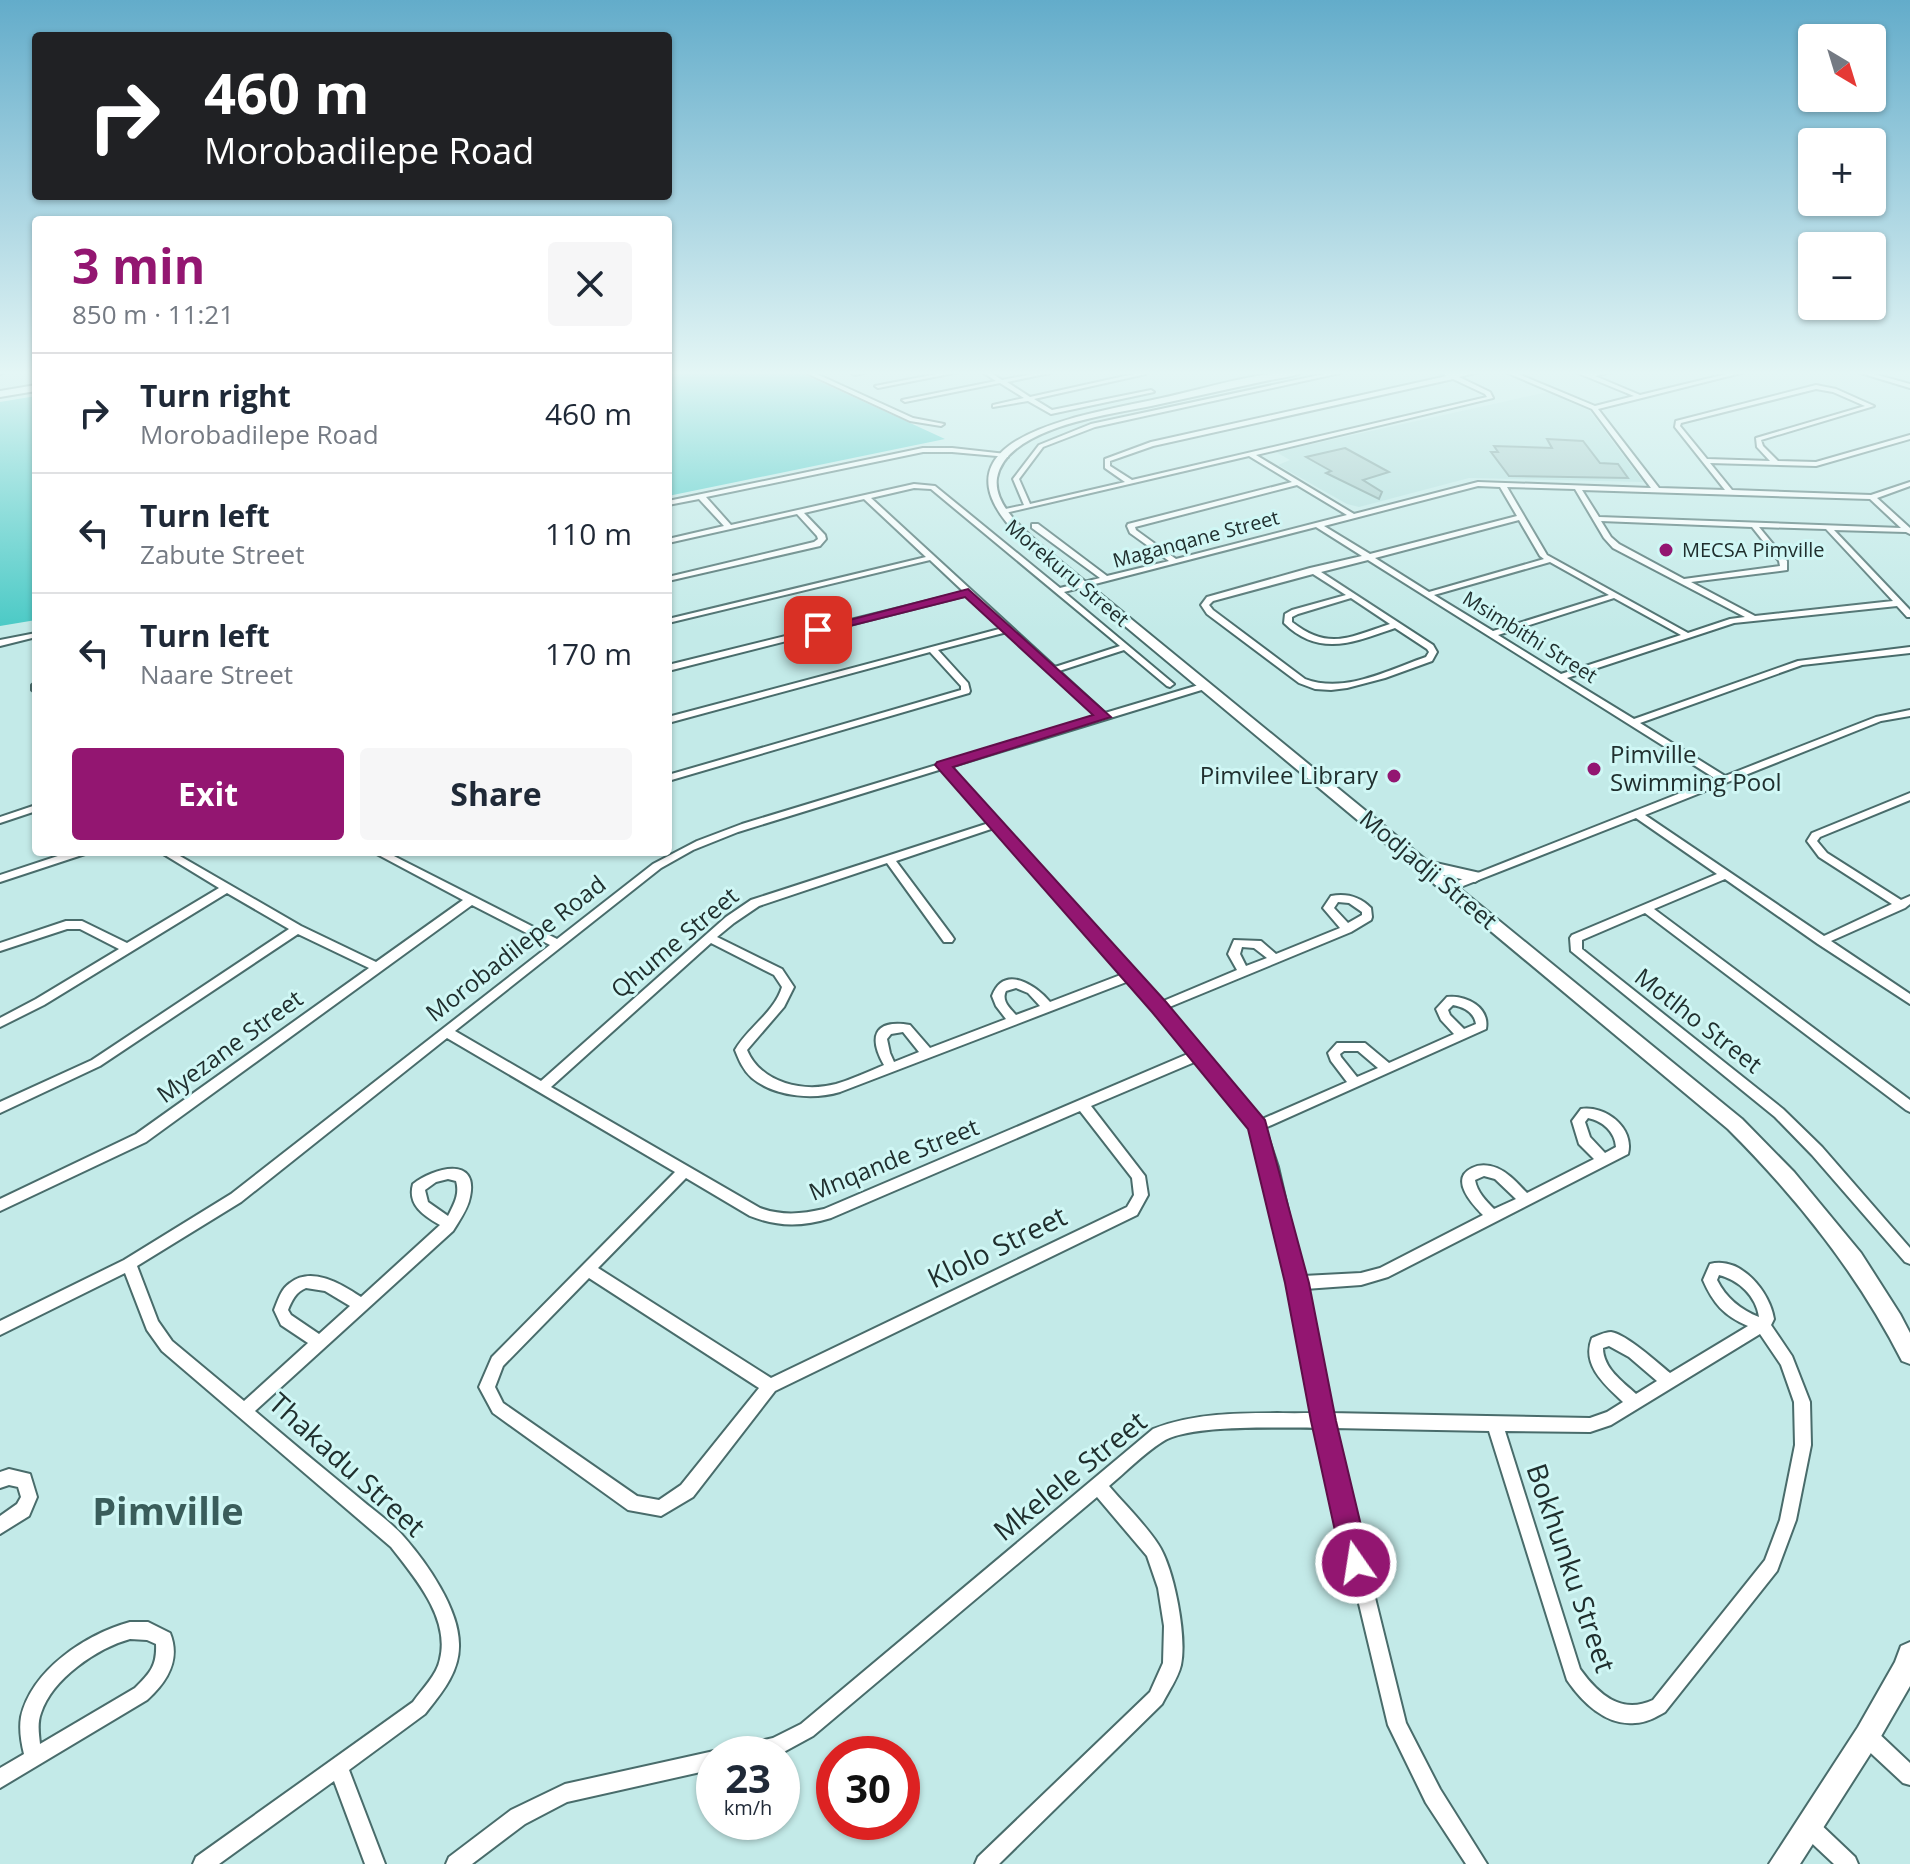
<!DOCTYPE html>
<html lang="en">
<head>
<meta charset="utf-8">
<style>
	body { margin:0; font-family:"Open Sans",sans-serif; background:#f6f6f7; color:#1f2937; height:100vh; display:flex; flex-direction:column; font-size:30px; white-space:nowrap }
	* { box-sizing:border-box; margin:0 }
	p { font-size:26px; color:#747a83 }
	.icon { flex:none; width:44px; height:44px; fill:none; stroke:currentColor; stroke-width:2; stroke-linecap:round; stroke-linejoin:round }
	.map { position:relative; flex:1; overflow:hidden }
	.details { position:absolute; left:32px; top:216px; width:640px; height:640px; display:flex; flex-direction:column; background:#fff; border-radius:8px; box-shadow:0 2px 6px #0004 }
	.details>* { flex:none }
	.top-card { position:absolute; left:32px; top:32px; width:640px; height:168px; border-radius:8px; box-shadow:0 2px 6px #0004; background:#202124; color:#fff; overflow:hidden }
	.needle { width:52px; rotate:142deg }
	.fabs { position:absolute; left:1798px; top:24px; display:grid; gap:16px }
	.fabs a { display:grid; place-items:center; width:88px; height:88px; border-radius:8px; background:#fff; box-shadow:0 2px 6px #0004; font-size:40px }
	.speed { position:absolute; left:696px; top:1736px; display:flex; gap:16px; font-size:40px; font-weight:700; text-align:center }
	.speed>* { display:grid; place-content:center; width:104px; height:104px; border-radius:50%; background:#fff; box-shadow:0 2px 6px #0004; line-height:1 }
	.speed small { font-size:20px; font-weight:400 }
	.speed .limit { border:12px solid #d22; background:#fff; color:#111 }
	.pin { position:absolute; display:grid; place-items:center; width:68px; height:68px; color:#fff; margin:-34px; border-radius:16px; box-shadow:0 4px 12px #0006 }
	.me { position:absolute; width:88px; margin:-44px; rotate:347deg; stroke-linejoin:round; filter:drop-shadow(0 0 6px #0008) }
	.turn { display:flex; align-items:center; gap:28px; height:168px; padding:0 40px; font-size:36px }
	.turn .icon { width:104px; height:104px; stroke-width:2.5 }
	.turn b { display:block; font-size:56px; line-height:68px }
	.round { display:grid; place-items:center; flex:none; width:84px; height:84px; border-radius:8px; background:#f6f6f7 }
	.head { display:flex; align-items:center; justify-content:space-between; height:136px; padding:0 40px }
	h1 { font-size:48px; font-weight:700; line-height:60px; color:#931671 }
	.primary-button { display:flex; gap:16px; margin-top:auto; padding:16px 40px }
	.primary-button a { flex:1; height:92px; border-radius:8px; background:#931671; color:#fff; font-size:32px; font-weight:700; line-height:92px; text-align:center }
	.primary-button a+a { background:#f6f6f7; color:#1f2937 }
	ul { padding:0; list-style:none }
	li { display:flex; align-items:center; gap:24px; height:120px; padding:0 40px; border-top:2px solid #e0e1e3 }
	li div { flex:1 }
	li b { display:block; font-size:30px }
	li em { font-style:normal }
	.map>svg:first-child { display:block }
	.built { fill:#afdedc }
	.green { fill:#48c9c5 }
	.building { fill:#a1c7c5; stroke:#6f9391; stroke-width:2 }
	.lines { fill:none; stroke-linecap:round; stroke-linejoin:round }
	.street-casing { stroke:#496c6b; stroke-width:4 }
	.secondary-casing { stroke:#496c6b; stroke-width:4 }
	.street { fill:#fff; fill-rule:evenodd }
	.secondary { fill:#fff; fill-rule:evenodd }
	.route { fill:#931671; stroke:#600e49; stroke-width:2 }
	.poi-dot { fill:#931671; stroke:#d0f7f5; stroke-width:3 }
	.labels { text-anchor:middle; stroke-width:6; stroke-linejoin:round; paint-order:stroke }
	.far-street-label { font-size:20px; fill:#202f2e; stroke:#d0f7f5 }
	.far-poi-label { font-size:20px; fill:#202f2e; stroke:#d0f7f5; text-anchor:start }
	.poi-label { font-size:24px; fill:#202f2e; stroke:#d0f7f5; text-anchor:start }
	.street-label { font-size:24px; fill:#202f2e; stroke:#d0f7f5 }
	.near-street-label { font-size:28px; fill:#202f2e; stroke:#d0f7f5 }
	.near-district-label { font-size:38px; font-weight:bold; fill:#3a5d5b; stroke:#d0f7f5 }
</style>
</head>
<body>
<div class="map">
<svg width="1910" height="1864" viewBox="0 0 1910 1864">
	<rect width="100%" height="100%" fill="#c3eae8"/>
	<path class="built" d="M1548 392 1589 410 1643 482 1469 478 1359 507 1347 504 1278 465 1290 460 1276 452Z"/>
	<path class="green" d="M668 371H797L945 439 668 496Z
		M36 396V620L0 626V402Z"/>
	<path class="building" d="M1547 439 1583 441 1600 463 1618 464 1628 478 1509 476 1491 452H1498L1494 446 1552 448Z
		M1345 448 1389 472 1363 480 1382 492 1379 499 1326 473 1331 471 1306 457Z"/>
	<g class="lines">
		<g class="street-casing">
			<path id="street" d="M0 371H9L0 374Z
				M802 371H810L913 418 944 424 941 426 910 421Z
				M857 371H871L855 375 852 373Z
				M952 371H964L878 388 875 386Z
				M981 371H988L1002 380 1047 371H1059L1007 382 1030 397 1143 372 1146 374 1034 399 1052 410 1151 390 1154 392 1051 414 1028 401 993 407V405L1024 398 1000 383 905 402 902 400 996 381Z
				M1338 371H1349L1095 427 1043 447 1019 479 1030 504 1125 482 1105 468V459L1151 442 1447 376 1438 371C1445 371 1450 374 1457 374 1465 374 1473 371 1482 371L1459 377 1490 392 1493 398 1256 455 1354 514 1478 482 1651 488 1592 409 1503 371H1511L1595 406 1634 396 1573 371H1581L1589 374 1615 371 1595 376 1640 395 1739 371H1749L1598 409 1659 488 1725 490 1675 427 1676 421 1816 385 1836 389 1874 406 1761 440 1763 446 1778 461 1816 462 1910 435V439L1816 466 1710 463 1732 490 1871 495 1910 482V486L1877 498 1910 528V534L1906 532 1834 530 1910 610V617H1907L1897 606 1734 623 1567 678 1634 719 1798 661 1910 647V653L1802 665 1640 723 1725 776 1876 717 1910 710V716L1881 721 1645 815 1824 936 1892 904 1819 857 1807 841 1812 833 1910 793V800L1820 837 1817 841 1827 853 1901 900 1910 896V904L1905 908 1831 941 1910 994V1004L1818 944 1725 879 1654 909 1910 1100V1112L1906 1110 1645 913 1582 940V949L1783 1109 1822 1147 1910 1248V1264L1905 1262 1812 1155 1775 1117 1571 951 1570 938 1572 935 1717 874 1636 818 1453 890H1445L1444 888 1445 886 1716 779 1368 560 1321 572 1433 645 1437 652 1432 661 1385 678 1347 688 1331 690 1315 689 1299 683 1207 614 1201 605 1207 597 1310 568 1362 556 1316 527 1064 592 1174 684 1170 687 1167 686 1124 650 1059 671 1105 713 1202 684H1208L1209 686 1208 688 950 767 1161 1002 1237 970 1228 954 1234 940 1261 941 1276 954 1340 928 1323 908 1331 896C1347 893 1360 897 1371 908L1372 917 1371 920 1351 932 1167 1008 1260 1120 1347 1082 1331 1061 1328 1053 1337 1043H1365L1389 1063 1454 1034 1441 1020 1436 1009 1447 997C1466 995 1490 1007 1486 1029L1265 1128 1278 1167 1303 1276 1361 1273 1380 1268 1483 1215C1472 1204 1449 1179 1472 1168 1480 1164 1489 1165 1497 1168 1509 1173 1518 1184 1527 1193L1594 1159 1579 1144 1572 1121 1581 1109C1605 1105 1635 1128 1628 1154L1388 1277 1361 1285 1305 1289 1329 1413 1590 1418 1607 1412 1623 1402C1605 1385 1581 1365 1592 1338 1597 1336 1605 1332 1611 1332 1626 1334 1658 1363 1670 1373L1748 1326C1724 1316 1713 1303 1703 1280L1710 1264C1741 1256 1770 1292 1774 1319L1771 1325 1792 1356 1810 1402 1811 1445 1796 1520 1777 1571 1665 1712C1656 1717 1646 1723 1635 1723 1606 1726 1582 1702 1567 1680L1489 1431 1333 1428 1406 1723 1440 1789 1487 1864H1466L1426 1803 1388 1725 1317 1428C1283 1428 1188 1424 1162 1442 1143 1454 1126 1472 1109 1486 1125 1505 1144 1523 1158 1544 1174 1568 1187 1636 1181 1665 1178 1678 1168 1692 1162 1704L999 1864H975L978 1857 1150 1692 1163 1663 1164 1626 1158 1588 1147 1556 1097 1497 813 1736 780 1754H733L735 1747 773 1738 801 1724 1153 1429C1204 1409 1261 1414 1314 1413L1290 1283 1264 1167 1252 1128 1197 1061 1091 1106 1145 1176 1148 1195 1137 1215 775 1391 693 1497 661 1516 628 1510 493 1413 479 1387 492 1357 675 1172 447 1038 241 1202 137 1266 158 1321 172 1341 244 1401 308 1343 281 1325 274 1310C278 1300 281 1289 290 1283 312 1266 341 1284 361 1297L440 1225C424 1216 407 1205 413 1184 433 1168 479 1155 470 1197 468 1209 459 1221 453 1231L255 1411C289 1440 324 1469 358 1497 373 1510 391 1522 404 1537 427 1563 459 1609 459 1644 460 1672 441 1694 425 1714L349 1770 385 1864H365L334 1781 219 1864H193L196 1857 413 1702C422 1689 437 1675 440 1659 450 1618 415 1578 391 1547L162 1351 147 1330 125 1273 0 1335V1321L124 1260 231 1194 550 945 472 905 146 1142 0 1211V1199L136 1134 369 968 298 934 100 1066 0 1113V1102L92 1060 289 929 227 893 44 1005 0 1027V1018L36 999 119 949 80 929H67L0 951V943L66 921H82L127 943 219 888 160 852H173L301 926 376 962 463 900 373 852H386L557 939 653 864 697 841 742 824 1098 716 1007 632 938 650 968 683 970 691 969 693 668 781V775L961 690V686L930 652 668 723V717L1003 628 968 595 668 671V665L964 592 930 560 668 623V619L926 557 864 499 804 513 825 535 826 539 820 546 668 581V577L814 542 818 539 817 536 797 514 668 543V539L724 526 699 499 668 505V501L923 448H952L1006 454 1008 455V457L952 452H923L706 497 731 525 914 484 935 486 1060 588 1100 578 1032 528V524H1038L1107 576 1169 561 1130 533 1127 526 1128 524 1292 482 1249 456 1001 514V510L1024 505 1013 479 1039 445 1091 424ZM1453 379 1485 394 1487 397 1132 480 1110 466V461L1153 446ZM1816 389 1833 392 1865 406 1756 438 1757 447 1770 461 1707 459 1680 426 1681 423ZM1297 485 1347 515 1176 559 1136 530 1135 527ZM1478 486 1500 487 1517 516 1370 554 1324 526ZM1507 487 1575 489 1604 538 1613 548 1745 617 1730 619 1688 633 1547 555ZM914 488 931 489 1120 646 1055 667 871 498ZM1582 490 1870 499 1901 528 1599 517ZM1519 520 1540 556 1544 559 1429 592 1375 558ZM1601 521 1752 527 1779 561 1780 566 1684 579 1619 544 1611 537ZM1759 527 1826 529 1893 601 1755 616 1691 582 1787 570V561ZM1550 562 1609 595 1493 631 1434 595ZM1313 574 1346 595 1292 610 1285 614 1284 623C1320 658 1354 642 1395 628L1427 649 1429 652 1426 657C1388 670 1345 694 1305 679L1213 610 1209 605 1213 601ZM1351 598 1390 624C1350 637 1329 651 1292 622V617L1298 614ZM1614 598 1681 635 1561 674 1498 635ZM942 769 989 823 751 900 726 917 541 1081 455 1031 661 868 693 850 738 832ZM994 828 1123 974 1050 1002C1036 985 1004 964 992 996L996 1006 1006 1019 930 1048 910 1025C874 1019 868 1037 884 1065 868 1072 852 1079 836 1084 803 1093 761 1083 747 1050L784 1007 794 987 782 969 717 937 734 923 759 906 887 863 944 942H952L954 939 952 936 896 861ZM1338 902 1349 903 1362 912V915L1348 923 1334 908ZM711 943 774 975 782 987C774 1013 748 1027 735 1050 739 1060 743 1070 752 1078 775 1097 813 1100 840 1092L1129 981 1190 1053 824 1209C802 1214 782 1216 760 1208L551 1087ZM1242 947 1254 948 1267 958 1246 966 1240 954ZM1016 988 1028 993 1040 1006 1016 1015C1010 1008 1001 1001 1006 991ZM1453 1005C1464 1007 1474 1012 1476 1024L1464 1029 1450 1015 1448 1010ZM903 1032 919 1052 894 1062 890 1053 887 1039 891 1034ZM1344 1051H1358L1378 1068 1357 1077 1341 1057 1340 1054ZM1080 1111 1132 1178 1134 1195 1127 1207 771 1378 598 1268 686 1178 750 1216C778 1227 802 1227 831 1218ZM1588 1118C1603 1121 1615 1132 1616 1147L1605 1153 1590 1137 1585 1122ZM1484 1176 1495 1179 1516 1199 1494 1209C1486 1201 1477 1192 1475 1180ZM448 1179 456 1181C460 1194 454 1204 448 1216L428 1202 425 1190 436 1182ZM1719 1275C1739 1280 1756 1296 1759 1317 1741 1310 1726 1298 1717 1280ZM589 1278 759 1388 681 1485 659 1500 637 1496 503 1403 495 1387 503 1366ZM306 1288 325 1291 350 1306 319 1334 291 1315 288 1310C292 1300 296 1292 306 1288ZM1760 1334 1781 1365 1794 1402 1795 1445 1780 1520 1765 1560 1653 1700C1621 1715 1598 1694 1580 1669L1505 1431 1590 1432 1611 1425ZM1609 1346 1629 1357 1657 1381 1636 1394C1622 1381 1603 1368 1603 1348Z
				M1854 371H1863L1910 384V388Z
				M36 633V637L0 646V640Z
				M36 682V693L32 690V685Z
				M36 805V811L0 823V817Z
				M70 852H86L85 854 0 882V875Z
				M9 1469 30 1474 37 1497 29 1516 0 1534V1516L17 1504 21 1497 18 1487 9 1485 0 1488V1472Z
				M130 1622H148L170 1633C181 1660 167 1682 147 1700L0 1788V1768L24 1754C21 1742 19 1729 21 1717 32 1669 87 1634 130 1622ZM130 1639 147 1640 156 1644C157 1666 150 1673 135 1688L40 1744C39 1734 37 1723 41 1713 52 1679 97 1648 130 1639Z
				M1868 1728 1875 1730 1910 1763V1785L1903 1783 1861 1744 1859 1737 1861 1730Z
				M714 1751 721 1754H714V1769L567 1802 525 1824 472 1864H446L449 1857 511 1810 565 1784Z
				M1809 1817 1816 1820 1855 1857 1858 1864H1834L1802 1834 1799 1827 1802 1820Z"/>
		</g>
		<g class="secondary-casing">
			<path id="secondary" d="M1306 371C1295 377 1278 378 1265 381 1227 389 1189 398 1151 406 1112 414 1006 427 997 478 993 505 1025 531 1043 547L1427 861 1480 873 1483 877 1475 882 1443 875 1742 1119 1794 1172 1861 1253 1900 1314 1910 1333V1364L1902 1361C1857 1273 1798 1199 1728 1129L1035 551C907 441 1074 417 1157 399 1205 389 1257 371 1306 371Z
				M36 385V391L0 397V391Z
				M1910 1642V1686L1876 1745 1800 1864H1769L1858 1727 1895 1662 1901 1646Z"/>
		</g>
		<use href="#street" class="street"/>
		<use href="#secondary" class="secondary"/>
	</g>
	<linearGradient id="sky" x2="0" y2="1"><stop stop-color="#63acca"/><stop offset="0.59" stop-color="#e4f6f5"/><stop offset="1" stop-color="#e4f6f5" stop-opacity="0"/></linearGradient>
	<rect width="1910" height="632" fill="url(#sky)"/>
	<path class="route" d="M968 589 1111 717 953 767 1166 1002 1265 1120 1309 1283 1336 1421 1370 1563 1366 1572 1356 1577 1347 1572 1342 1563 1311 1421 1285 1283 1248 1129 1152 1012 935 765 937 762 1093 715 965 597 818 634 811 630Z"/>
	<g class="poi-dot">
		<circle cx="1666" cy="550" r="8"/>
		<circle cx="1594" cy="769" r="8"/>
		<circle cx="1394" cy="776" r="8"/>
	</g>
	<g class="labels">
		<g class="far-street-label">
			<text transform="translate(1196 539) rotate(-15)" y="7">Maganqane Street</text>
			<text transform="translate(1067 573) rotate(40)" y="7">Morekuru Street</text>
			<text transform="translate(1530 637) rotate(32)" y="7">Msimbithi Street</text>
		</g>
		<g class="far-poi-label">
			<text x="1682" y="557">MECSA Pimville</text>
		</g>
		<g class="poi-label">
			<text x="1610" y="763">Pimville<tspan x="1610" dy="28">Swimming Pool</tspan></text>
			<text x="1378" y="784" text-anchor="end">Pimvilee Library</text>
		</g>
		<g class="street-label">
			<text transform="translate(1428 870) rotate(40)" y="8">Modjadji Street</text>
			<text transform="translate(675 943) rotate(-40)" y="8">Qhume Street</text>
			<text transform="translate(516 949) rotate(-38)" y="8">Morobadilepe Road</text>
			<text transform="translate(1698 1021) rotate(38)" y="8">Motlho Street</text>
			<text transform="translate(230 1047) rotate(-36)" y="8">Myezane Street</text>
			<text transform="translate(894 1160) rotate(-22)" y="8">Mnqande Street</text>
		</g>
		<g class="near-street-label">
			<text transform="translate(997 1247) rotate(-26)" y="10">Klolo Street</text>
			<text transform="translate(347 1465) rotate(42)" y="10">Thakadu Street</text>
			<text transform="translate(1070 1476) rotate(-39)" y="10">Mkelele Street</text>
			<text transform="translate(1571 1568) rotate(71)" y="10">Bokhunku Street</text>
		</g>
		<g class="near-district-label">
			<text x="168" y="1525">Pimville</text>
		</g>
	</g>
</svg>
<div class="fabs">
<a><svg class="needle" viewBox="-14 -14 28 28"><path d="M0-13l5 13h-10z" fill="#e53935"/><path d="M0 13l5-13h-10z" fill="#747a83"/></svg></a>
<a>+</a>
<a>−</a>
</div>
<div class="speed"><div>23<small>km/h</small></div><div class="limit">30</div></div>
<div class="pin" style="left:818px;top:630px;background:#d93025"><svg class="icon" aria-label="arrive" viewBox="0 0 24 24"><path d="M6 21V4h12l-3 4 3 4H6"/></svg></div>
<svg class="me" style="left:1356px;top:1563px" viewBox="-20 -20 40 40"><circle r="17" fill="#931671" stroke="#fff" stroke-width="3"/><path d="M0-11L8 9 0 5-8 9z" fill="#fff"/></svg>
<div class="top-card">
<div class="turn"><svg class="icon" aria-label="right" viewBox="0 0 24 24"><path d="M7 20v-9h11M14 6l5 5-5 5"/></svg><div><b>460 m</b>Morobadilepe Road</div></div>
</div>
<section class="details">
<div class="head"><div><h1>3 min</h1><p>850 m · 11:21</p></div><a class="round"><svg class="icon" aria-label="close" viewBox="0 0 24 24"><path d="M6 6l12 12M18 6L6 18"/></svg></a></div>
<ul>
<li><svg class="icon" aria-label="right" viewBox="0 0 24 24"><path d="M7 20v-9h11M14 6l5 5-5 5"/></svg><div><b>Turn right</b><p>Morobadilepe Road</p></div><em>460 m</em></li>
<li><svg class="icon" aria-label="left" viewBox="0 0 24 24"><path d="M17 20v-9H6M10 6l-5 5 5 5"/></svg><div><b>Turn left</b><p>Zabute Street</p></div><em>110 m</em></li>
<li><svg class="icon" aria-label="left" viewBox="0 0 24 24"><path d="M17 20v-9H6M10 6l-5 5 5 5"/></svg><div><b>Turn left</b><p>Naare Street</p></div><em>170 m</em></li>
</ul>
<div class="primary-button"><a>Exit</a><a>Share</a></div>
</section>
</div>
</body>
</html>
